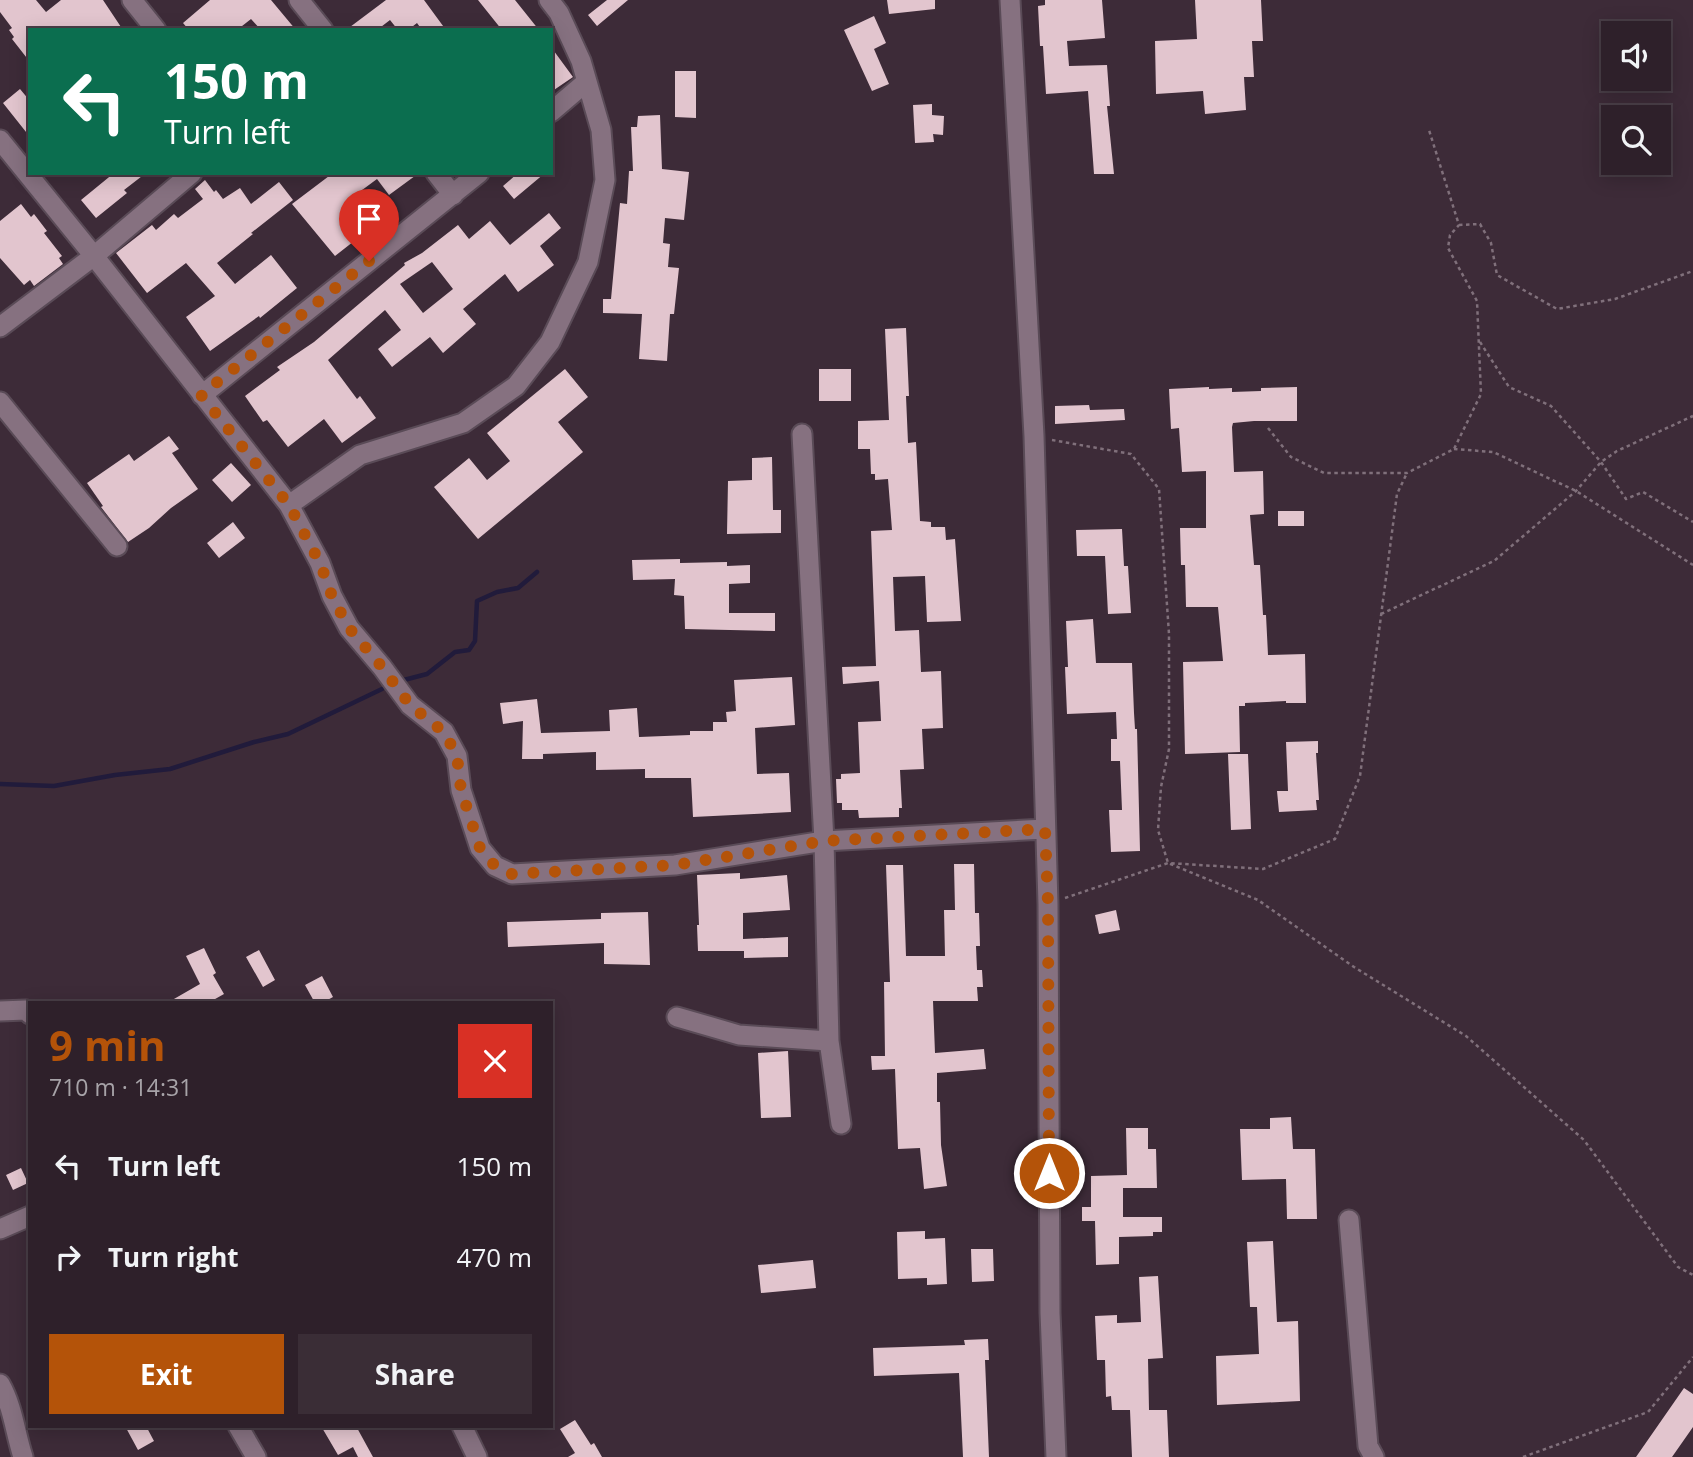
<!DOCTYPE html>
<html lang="en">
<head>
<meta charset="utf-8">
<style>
	body { margin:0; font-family:"Open Sans",sans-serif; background:#3a2d36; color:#f1f3f6; height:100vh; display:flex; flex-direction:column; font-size:26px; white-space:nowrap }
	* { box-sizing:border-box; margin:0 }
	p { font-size:23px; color:#a7a3a8 }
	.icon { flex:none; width:38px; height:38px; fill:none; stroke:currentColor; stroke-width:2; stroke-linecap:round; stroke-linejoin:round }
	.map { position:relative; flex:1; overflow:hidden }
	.drawer { position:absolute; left:28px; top:1001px; width:525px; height:427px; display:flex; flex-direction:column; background:#2e202a; border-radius:0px; box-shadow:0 4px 18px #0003,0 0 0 2px #493e47 }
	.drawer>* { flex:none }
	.top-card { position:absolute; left:28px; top:28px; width:525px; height:147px; border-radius:0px; box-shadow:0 4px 18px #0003,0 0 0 2px #493e47; background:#0b6e4f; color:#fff; overflow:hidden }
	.buttons { position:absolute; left:1601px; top:21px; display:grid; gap:14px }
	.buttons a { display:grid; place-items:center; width:70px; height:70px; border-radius:0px; background:#2e202a; box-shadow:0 4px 18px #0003,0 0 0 2px #493e47; font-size:35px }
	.pin { position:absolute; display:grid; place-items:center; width:60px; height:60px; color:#fff; margin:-72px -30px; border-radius:50% 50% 50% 0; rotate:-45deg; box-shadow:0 0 7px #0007 }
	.pin .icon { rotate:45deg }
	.me { position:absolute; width:77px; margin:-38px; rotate:0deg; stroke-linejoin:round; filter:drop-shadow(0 0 5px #0008) }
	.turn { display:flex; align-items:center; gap:24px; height:147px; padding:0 21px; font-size:32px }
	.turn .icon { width:91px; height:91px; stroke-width:2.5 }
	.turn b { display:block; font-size:49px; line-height:60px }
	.round { display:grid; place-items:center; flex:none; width:74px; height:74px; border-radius:0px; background:#3a2d36 }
	.overview { display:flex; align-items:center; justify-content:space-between; height:119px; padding:0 21px }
	h1 { font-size:42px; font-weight:700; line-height:52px; color:#b45309 }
	.button { display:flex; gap:14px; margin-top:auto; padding:14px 21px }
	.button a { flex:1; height:80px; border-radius:0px; background:#b45309; color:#fff; font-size:28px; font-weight:700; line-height:80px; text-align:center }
	.button a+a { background:#3a2d36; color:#f1f3f6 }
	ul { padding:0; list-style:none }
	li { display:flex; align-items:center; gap:21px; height:91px; padding:0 21px }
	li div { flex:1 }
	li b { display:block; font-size:26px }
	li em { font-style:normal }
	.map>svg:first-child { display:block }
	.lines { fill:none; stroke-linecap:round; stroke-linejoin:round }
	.stream { stroke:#211b3b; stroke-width:4.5 }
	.building { fill:#e2c5ce; fill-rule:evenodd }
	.minor-casing { stroke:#5a4b57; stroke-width:23 }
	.path { stroke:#80707b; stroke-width:2.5; stroke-dasharray:3.5 3.5; stroke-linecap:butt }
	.minor { stroke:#867180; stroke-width:19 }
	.route { stroke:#b45309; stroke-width:12; stroke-dasharray:0 21.6 }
</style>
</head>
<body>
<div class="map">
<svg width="1693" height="1457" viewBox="0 0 1693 1457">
	<rect width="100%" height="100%" fill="#3d2b38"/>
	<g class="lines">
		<path class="stream" d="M400 681 427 674 455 652 469 650 475 641 477 601 497 592 518 588 537 572
			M0 784 54 786 115 775 170 769 254 742 288 734 382 689"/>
	</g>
	<path class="building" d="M0 0H36L46 12 61 0H103L123 30H30V62L12 39 14 37 9 30 12 28 0 12Z
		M210 0H271L296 30H261L251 19 237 30H189L183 23Z
		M386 0H424L446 30H422L417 23 408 30H398L390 20 377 30H346Z
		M478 0H515L539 30H502Z
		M607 0H628L597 26 588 15Z
		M887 0H935V9L889 14Z
		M1045 0H1102L1105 38 1067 41 1069 66 1107 65 1110 106H1107L1114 174H1094L1088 91 1046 94 1043 46H1040L1038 6 1045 5Z
		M1195 0H1261L1263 41H1252L1254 77H1244L1246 110 1205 114 1203 91 1156 94 1155 41 1197 39Z
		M874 16 886 43 874 49 889 84 872 91 844 30Z
		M551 47 573 77 551 92Z
		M675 71H696V118L675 117Z
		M20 89 30 101V137L3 103Z
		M932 104V115L944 116 943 135 933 134 934 142 915 143 913 105Z
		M660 115 662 169 689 172 684 220 665 218 663 243 670 244 668 267 679 268 674 314H670L667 361 639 359 642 314 603 313V299H611L620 203 627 204 629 171H633L631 127H637L638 116Z
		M114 173H146L124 190 127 193 96 218 81 200Z
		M333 173H419L389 195 377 179 350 199 372 227 335 256 292 204Z
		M518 173H545L514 199 503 186Z
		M205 180 214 192 216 190 223 199 240 188 251 204 279 182 293 200 251 233 253 234 217 263 235 284 271 255 297 288 260 318 259 316 210 351 186 317 215 296 186 263 147 293 116 253 152 225 156 230 174 214 178 218 203 199 195 189Z
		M21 204 31 217 34 214 47 231 44 233 62 256 59 258 63 264 34 286 30 280 24 285 0 258V221Z
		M549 213 561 228 540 246 554 265 518 292 505 274 463 309 476 324 443 353 430 337 392 367 378 349 401 330 385 310 328 360 357 399 360 396 376 418 342 443 324 419 288 447 267 420 263 422 245 396 280 370 277 367 314 342 405 265 404 263 422 253 458 225 469 239 490 221 510 245ZM432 262 453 289 423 313 400 284Z
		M906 328 909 396H906L908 443 916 442 920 521 931 522V527H945L946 540 955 539 961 621 927 622 925 576 893 577 895 631 919 630 921 672 941 671 943 728 922 729 924 769 900 770 902 808H899V817L859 818 858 810H842V803H837L836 779H841V774L860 773 858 722 881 721 879 681 843 684 842 667 876 666 871 531 892 530 888 479 875 480V474H871L870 449H858V421L889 420 885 329Z
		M565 369 588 397 558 422 583 452 478 539 434 487 469 458 487 480 510 461 487 433Z
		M819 369H851V401H819Z
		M1209 387V389L1232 388V392L1261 391V388L1297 387V421H1254L1233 423 1232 427 1234 472 1263 471 1264 514 1250 515 1254 565H1260L1263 615H1266L1268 655 1305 654 1306 703H1286V701L1245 703V706H1239L1240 752 1185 754 1183 662 1223 661 1218 607H1186L1185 565H1181L1180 528H1206V471L1182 472 1179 428 1171 429 1169 389Z
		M1089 405 1090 410 1124 409 1125 420 1055 424V406Z
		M169 436 179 449 172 453 198 489 171 508 149 528 128 542 101 507 103 506 87 483 129 454 134 461Z
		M772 457 773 510H781V533L727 534 728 481 752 480V458Z
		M231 463 251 485 232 502 212 480Z
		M1278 511H1304V526H1278Z
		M233 522 245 538 219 558 207 543Z
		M1122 529 1124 566H1128L1131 613 1108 614 1105 556H1077L1076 530Z
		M680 559V563L727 562V566L750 565V583L729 584V613H775V631L685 629 684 596 674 595 675 579 633 580 632 560Z
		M1093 619 1096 663H1132L1134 713 1135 729H1137L1140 851 1111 852 1109 810H1122L1120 761H1111V739H1117L1116 712 1067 714 1065 667H1068L1066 621Z
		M792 677 795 725 755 728 757 774 789 773 791 812 693 817 691 778H645V769L596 770V752L543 754V759H522L523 721 503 724 500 703 537 699 541 733 610 731 609 710 637 708 639 737 690 735V731H713V722H727L726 712 736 711 734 680Z
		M1318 741V753H1316L1319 800H1316L1317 810 1279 812 1277 791H1288L1286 742Z
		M1228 754H1248L1251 829 1231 830Z
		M954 864H974L975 913H979L980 946H976L977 970H982L983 987H977L978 1001H933L935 1053 984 1049 986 1069 937 1073V1102H940L941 1145 947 1186 924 1189 920 1148 898 1149 895 1069 872 1070 871 1056H885L884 982H890L886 865H903L906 956H945L944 910H955Z
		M740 873V879L787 875 790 910 743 913V939L788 937V957L744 958V951H698L697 925H699L697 875Z
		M1116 910 1120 930 1099 934 1095 915Z
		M648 912 650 965 604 964V943L508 947 507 922 601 919V913Z
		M204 948 216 973 213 975 224 994 208 1003H167L200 984 186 956Z
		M259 950 275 980 263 987 246 957Z
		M322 976 333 997 322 1003H315L305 985Z
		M788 1051 791 1117 761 1118 758 1053Z
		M1291 1117 1293 1149H1315L1317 1219H1287L1286 1179 1242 1180 1240 1129H1270V1118Z
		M1126 1128H1148V1149H1156L1157 1188H1123V1217H1162V1232H1153V1236L1119 1237V1264L1096 1265 1095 1221H1082V1207H1091V1176L1127 1175Z
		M21 1168 28 1183 13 1190 6 1175Z
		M925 1231V1239L945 1238 947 1284 927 1285V1278L898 1279 897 1232Z
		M1273 1241 1277 1322 1298 1321 1300 1401 1217 1405 1216 1356 1259 1354 1257 1307H1250L1247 1242Z
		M971 1249H993L994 1281 972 1282Z
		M813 1260 816 1288 761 1293 758 1265Z
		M1158 1276 1163 1358 1148 1359 1149 1410H1167L1169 1457H1132L1130 1410H1112L1111 1396 1106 1397 1105 1360H1097L1095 1316 1117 1315V1323L1141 1322 1139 1277Z
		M988 1339 989 1360H985L989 1457H963L959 1373 874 1376 873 1348 965 1345 964 1340Z
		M1684 1388 1693 1394V1427L1672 1457H1636Z
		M575 1420 591 1445 594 1443 602 1457H568L575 1453 560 1429Z
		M125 1426H146L154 1441 138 1450Z
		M321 1426H356L373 1457H358L353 1447 338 1455Z"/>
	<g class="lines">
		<g class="minor-casing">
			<path id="minor" d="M132 0 156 30
				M299 0 323 30
				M1010 0 1034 436 1048 904 1050 1313 1056 1457
				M551 112 585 83
				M0 140 94 256 289 505 320 563 332 596 349 628 382 667 410 705 444 732 457 756 461 790 480 848 495 866 512 874 675 865 824 841 1045 829
				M436 173 453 195
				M0 327 94 256 192 173
				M202 395 479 173
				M0 402 117 546
				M802 434 824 841 829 1041 841 1124
				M289 505 360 455 463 423 516 386 550 342 588 262 605 180 601 130 581 61 559 13 549 0
				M0 1011 26 1010 30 1014
				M677 1017 739 1035 829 1041
				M1349 1220 1368 1446 1374 1457
				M0 1229 30 1216
				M0 1384C13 1407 15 1432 23 1457
				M238 1426 256 1457
				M462 1426 477 1457"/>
		</g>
		<path class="path" d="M1459 225 1480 224 1491 243 1497 275 1557 309 1615 299 1693 271
			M1480 342 1509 387 1551 406 1601 462 1626 499 1643 492 1693 522
			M1268 428 1291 457 1324 473H1407L1454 449 1481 394 1477 301 1448 248 1450 235 1459 225 1429 130
			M1052 440 1131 454 1159 489 1169 634V749L1161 787 1158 830 1168 863 1258 900 1354 967 1466 1036 1584 1140 1678 1267 1693 1275
			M1454 449 1493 452 1576 491 1693 565
			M1381 614 1494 561 1576 491 1601 462 1617 451 1693 416
			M1065 898 1168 863 1263 869 1335 839 1360 776 1397 494 1407 473
			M1523 1457 1648 1412 1693 1357"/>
		<use href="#minor" class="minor"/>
	</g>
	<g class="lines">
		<path class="route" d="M369 261 201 395 289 505 320 563 332 596 349 628 382 667 410 705 444 732 457 756 461 790 480 848 495 866 512 874 675 865 824 841 1045 829 1048 904 1049 1173"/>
	</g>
</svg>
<div class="buttons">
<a><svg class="icon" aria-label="sound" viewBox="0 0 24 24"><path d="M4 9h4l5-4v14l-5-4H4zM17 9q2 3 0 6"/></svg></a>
<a><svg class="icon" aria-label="search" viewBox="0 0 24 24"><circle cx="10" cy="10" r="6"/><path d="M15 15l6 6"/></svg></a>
</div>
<div class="pin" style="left:369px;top:261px;background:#d93025"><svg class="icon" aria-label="arrive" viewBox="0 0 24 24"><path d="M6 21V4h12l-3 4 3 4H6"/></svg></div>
<svg class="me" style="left:1049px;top:1173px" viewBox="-20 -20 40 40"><circle r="17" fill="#b45309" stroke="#fff" stroke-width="3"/><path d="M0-11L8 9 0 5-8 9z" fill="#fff"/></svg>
<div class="top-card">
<div class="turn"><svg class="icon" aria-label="left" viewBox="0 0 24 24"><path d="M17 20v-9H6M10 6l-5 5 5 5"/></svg><div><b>150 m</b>Turn left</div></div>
</div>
<section class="drawer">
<div class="overview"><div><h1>9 min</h1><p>710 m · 14:31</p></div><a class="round" style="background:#d93025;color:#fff"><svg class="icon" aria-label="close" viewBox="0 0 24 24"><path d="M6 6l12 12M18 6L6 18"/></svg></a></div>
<ul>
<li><svg class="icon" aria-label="left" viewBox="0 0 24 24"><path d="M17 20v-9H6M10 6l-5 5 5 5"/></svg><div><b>Turn left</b></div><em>150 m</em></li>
<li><svg class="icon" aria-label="right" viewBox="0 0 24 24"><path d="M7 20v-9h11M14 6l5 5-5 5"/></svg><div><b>Turn right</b></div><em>470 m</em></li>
</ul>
<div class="button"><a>Exit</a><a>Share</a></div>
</section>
</div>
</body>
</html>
